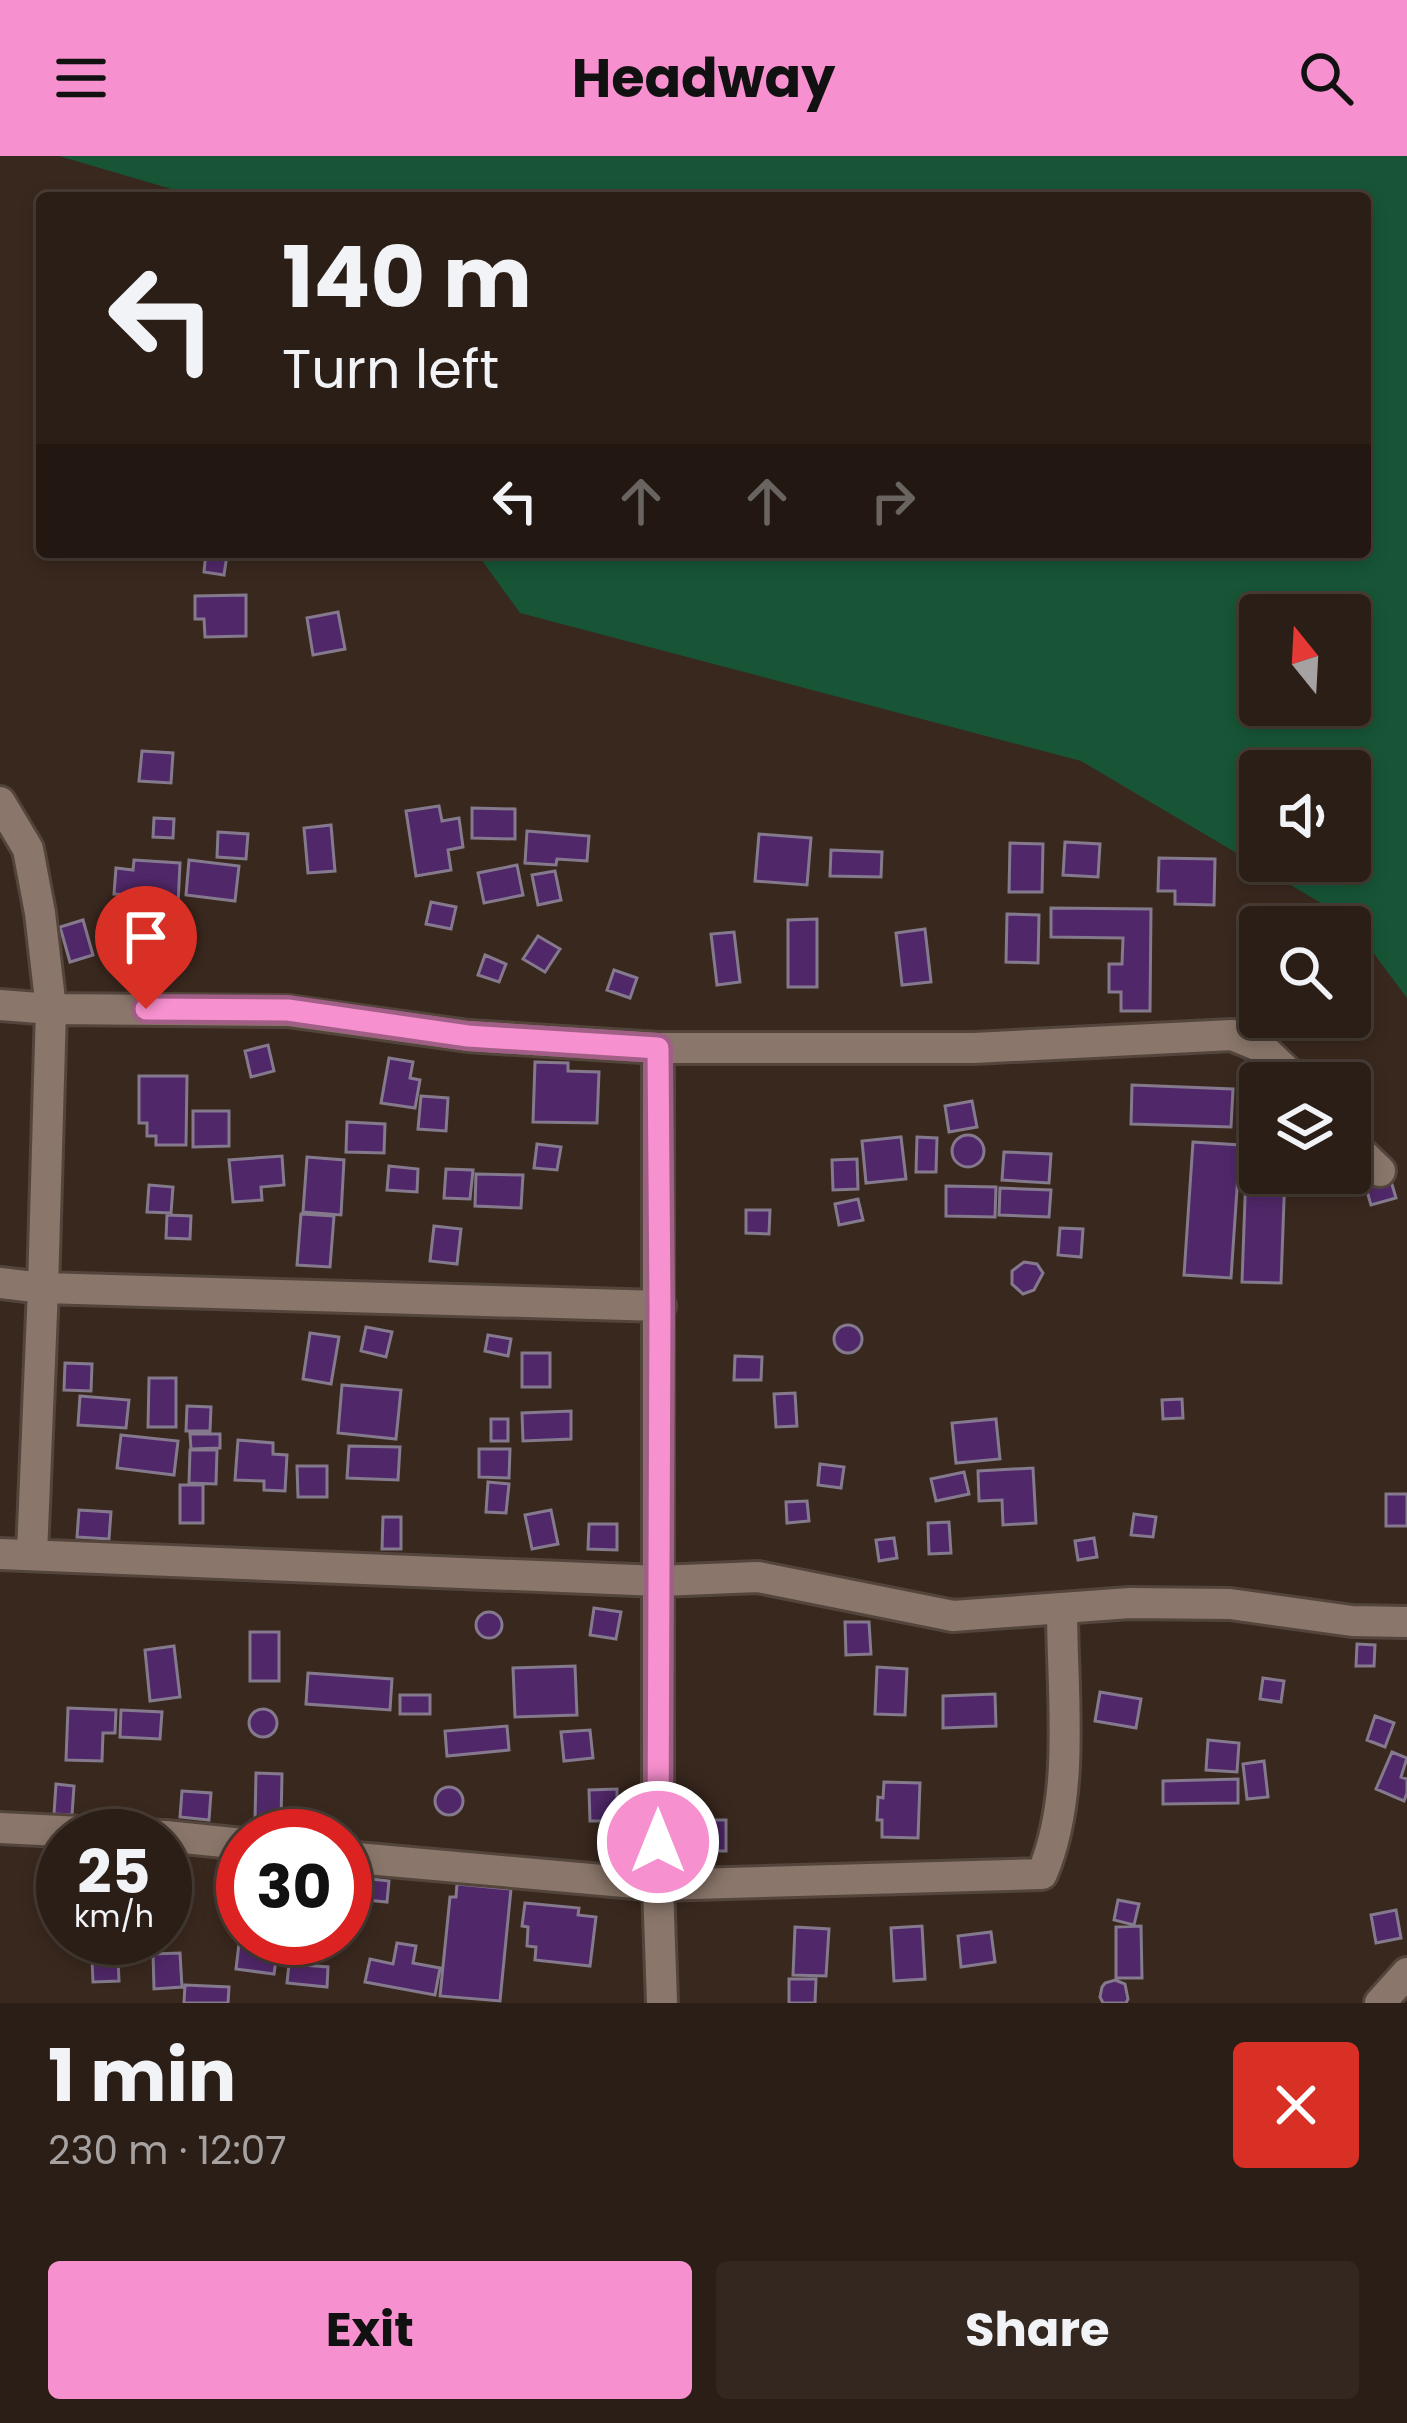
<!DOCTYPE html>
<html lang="en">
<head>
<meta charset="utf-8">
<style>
	body { margin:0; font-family:Poppins,sans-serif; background:#33271f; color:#f1f3f6; height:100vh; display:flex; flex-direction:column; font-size:45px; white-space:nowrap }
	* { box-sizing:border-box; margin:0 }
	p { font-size:39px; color:#a6a2a1 }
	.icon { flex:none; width:66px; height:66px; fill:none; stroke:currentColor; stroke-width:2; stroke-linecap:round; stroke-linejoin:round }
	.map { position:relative; height:1847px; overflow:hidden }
	.sheet { display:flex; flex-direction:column; background:#2b1e16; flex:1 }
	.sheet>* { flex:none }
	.top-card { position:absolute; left:36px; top:36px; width:1335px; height:366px; border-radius:12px; box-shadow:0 6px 18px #0003,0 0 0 3px #473c35; background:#2b1e16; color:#f1f3f6; overflow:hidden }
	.needle { width:78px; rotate:342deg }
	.buttons { position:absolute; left:1239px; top:438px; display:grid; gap:24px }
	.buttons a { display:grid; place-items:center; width:132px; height:132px; border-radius:12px; background:#2b1e16; box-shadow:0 6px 18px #0003,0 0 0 3px #473c35; font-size:60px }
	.speed { position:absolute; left:36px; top:1653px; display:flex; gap:24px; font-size:60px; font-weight:700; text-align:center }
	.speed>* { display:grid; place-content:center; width:156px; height:156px; border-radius:50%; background:#2b1e16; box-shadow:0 6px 18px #0003,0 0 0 3px #473c35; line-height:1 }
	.speed small { font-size:30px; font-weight:400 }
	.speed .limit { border:18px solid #d22; background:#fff; color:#111 }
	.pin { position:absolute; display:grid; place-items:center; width:102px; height:102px; color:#fff; margin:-123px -51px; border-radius:50% 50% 50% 0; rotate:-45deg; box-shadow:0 0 12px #0007 }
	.pin .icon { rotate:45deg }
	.me { position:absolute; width:132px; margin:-66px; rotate:0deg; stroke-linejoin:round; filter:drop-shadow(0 0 9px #0008) }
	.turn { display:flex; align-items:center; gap:42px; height:252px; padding:0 48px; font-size:54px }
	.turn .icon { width:156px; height:156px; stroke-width:2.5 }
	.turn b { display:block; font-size:84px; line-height:102px }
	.lanes { display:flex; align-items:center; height:114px; padding:0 48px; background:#0003; justify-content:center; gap:60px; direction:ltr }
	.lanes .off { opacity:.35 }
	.round { display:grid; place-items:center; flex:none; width:126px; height:126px; border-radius:12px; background:#33271f }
	.headline { display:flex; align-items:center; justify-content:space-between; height:204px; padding:0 48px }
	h1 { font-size:72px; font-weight:700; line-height:90px }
	.cta { display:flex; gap:24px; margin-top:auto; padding:24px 48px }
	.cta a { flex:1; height:138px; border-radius:12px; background:#f790ce; color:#111; font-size:48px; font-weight:700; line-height:138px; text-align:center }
	.cta a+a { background:#33271f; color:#f1f3f6 }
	header { display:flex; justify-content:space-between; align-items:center; height:156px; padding:0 48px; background:#f790ce; color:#111; font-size:54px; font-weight:700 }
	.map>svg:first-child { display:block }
	.green { fill:#175536; fill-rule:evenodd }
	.building { fill:#502869; stroke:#84798d; stroke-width:3 }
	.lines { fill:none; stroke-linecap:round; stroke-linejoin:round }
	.street-casing { stroke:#53453c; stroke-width:36 }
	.street { stroke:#8a766a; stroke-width:30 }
	.route-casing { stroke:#a15e86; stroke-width:30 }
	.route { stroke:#f790ce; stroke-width:21 }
</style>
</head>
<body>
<header><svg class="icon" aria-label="menu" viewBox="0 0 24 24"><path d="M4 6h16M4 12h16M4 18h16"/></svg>Headway<svg class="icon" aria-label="search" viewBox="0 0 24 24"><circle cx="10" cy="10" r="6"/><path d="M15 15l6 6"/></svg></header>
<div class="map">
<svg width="1407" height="1847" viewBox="0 0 1407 1847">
	<rect width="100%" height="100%" fill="#39281e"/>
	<path class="green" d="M59 0H1407V842L1348 763 1081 605 520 457 476 396H1365V42H202ZM1260 459H1350V549H1260ZM1260 615H1350V705H1260Z"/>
	<path class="building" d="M206 396 227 399 224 419 204 416Z
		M246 439V480L205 481 204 463H195V440Z
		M338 456 345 493 313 499 307 462Z
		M142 595 173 597 171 627 139 625Z
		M439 650 442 665 459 662 463 691 448 694 451 714 416 720 406 655Z
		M472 652 515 653V683L472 682Z
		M154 662 174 663 173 682 153 681Z
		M331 669 335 715 308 717 304 672Z
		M527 675 589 680 587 705 557 703 556 709 525 707Z
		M218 676 248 678 246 703 217 701Z
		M759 678 811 682 807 729 755 725Z
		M1065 686 1100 688 1098 721 1063 719Z
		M1010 687 1043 688 1042 736H1009Z
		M831 694 882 696 881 721 830 720Z
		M1159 702 1215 703 1214 749 1175 748V735H1158Z
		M134 704 180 707 178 749 131 747 132 739 114 738 116 712 133 714Z
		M189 704 239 710 235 745 186 739Z
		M517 709 523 739 484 747 478 717Z
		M555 715 561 744 538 749 532 719Z
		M431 746 456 751 451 773 426 768Z
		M184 750 185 798 153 799 152 751Z
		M1051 752 1151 753 1150 855H1121V836H1109V808H1122L1123 782 1051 781Z
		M1007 758 1039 759 1038 807 1006 806Z
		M817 763V831H788V764Z
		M83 764 93 799 70 806 60 771Z
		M925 773 931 826 902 829 896 777Z
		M734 776 740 826 717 829 711 778Z
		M538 780 560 793 545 816 523 803Z
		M485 799 506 808 499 826 478 819Z
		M614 814 637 822 630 842 607 834Z
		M268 889 274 915 251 921 245 895Z
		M389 902 413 906 410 922 420 924 415 952 381 947Z
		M535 906 568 907V915L599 916 597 967 533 966Z
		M139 920H187L186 989H156V980H147V967H139Z
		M1132 929 1233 933 1231 971 1131 968Z
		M421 940 448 942 446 975 418 973Z
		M972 945 977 971 949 976 945 950Z
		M193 955H229V990L193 991Z
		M347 966 385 968 384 997 346 996Z
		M952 995a16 16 0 1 1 32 0a16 16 0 1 1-32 0Z
		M901 981 906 1023 866 1027 862 985Z
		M917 981 937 982 936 1016H916Z
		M1193 986 1240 989 1231 1122 1184 1119Z
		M537 988 561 991 557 1014 534 1012Z
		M1247 988 1260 989V1017H1285L1281 1127 1242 1126Z
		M1004 996 1051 998 1049 1027 1002 1024Z
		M282 1000 284 1029 261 1031 262 1044 233 1046 229 1004Z
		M307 1001 344 1004 341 1059 303 1056Z
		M857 1003 858 1033 833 1034 832 1004Z
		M389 1010 418 1013 417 1036 387 1034Z
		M446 1013 473 1014 470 1043 444 1042Z
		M476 1018 523 1019 521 1052 475 1050Z
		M1391 1025 1396 1042 1371 1049 1366 1032Z
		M149 1029 173 1031 171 1057 147 1056Z
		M946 1030 996 1031 995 1061 946 1060Z
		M1000 1032 1051 1034 1049 1061 999 1059Z
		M858 1043 863 1064 839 1069 835 1048Z
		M746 1054H770L769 1078 746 1077Z
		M301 1058 334 1060 330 1111 297 1109Z
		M167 1059 191 1060 190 1083 166 1082Z
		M434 1070 461 1073 457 1108 430 1105Z
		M1060 1072 1083 1073 1081 1101 1058 1099Z
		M1024 1106 1037 1108 1043 1117 1034 1134 1023 1138 1012 1128V1115Z
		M834 1183a14 14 0 1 1 28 0a14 14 0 1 1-28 0Z
		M366 1171 392 1176 386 1201 361 1195Z
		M310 1177 339 1181 331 1228 303 1223Z
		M488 1179 511 1183 508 1200 485 1195Z
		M522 1197H550V1231H522Z
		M735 1200 762 1201 761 1224H734Z
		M65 1207 92 1208 91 1235 64 1234Z
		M149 1222H176V1271H148Z
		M342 1229 401 1234 396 1283 338 1277Z
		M795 1237 797 1270 776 1271 774 1238Z
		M80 1240 129 1244 126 1272 78 1269Z
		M1182 1243 1183 1262 1163 1263 1162 1244Z
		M187 1250 211 1251 210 1275H186Z
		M571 1255V1283L523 1285 522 1257Z
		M491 1263H508V1285H491Z
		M996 1263 1000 1303 956 1307 952 1267Z
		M190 1278H220V1292L191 1293Z
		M121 1279 178 1285 174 1319 117 1312Z
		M238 1284 273 1287V1298L287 1299 285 1335 264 1334V1325L235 1324Z
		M349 1290 400 1291 398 1324 347 1322Z
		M479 1293H510L509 1322 479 1321Z
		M190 1294H217L216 1328 189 1327Z
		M820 1308 844 1311 841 1332 818 1329Z
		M297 1310H327V1341H298Z
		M1033 1312 1036 1367 1003 1369 1002 1344 979 1345 978 1315Z
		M964 1316 969 1338 936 1345 931 1323Z
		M488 1326 509 1328 506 1357 486 1356Z
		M180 1329H203V1367H180Z
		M1386 1338H1407V1370H1386Z
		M807 1345 809 1365 787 1367 786 1346Z
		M79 1354 111 1356 109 1383 77 1381Z
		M551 1354 558 1388 532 1393 525 1359Z
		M1134 1358 1156 1361 1153 1381 1131 1379Z
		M383 1361H401V1393H382Z
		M949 1366 951 1397 929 1398 928 1367Z
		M589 1368H617V1394L588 1393Z
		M894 1382 897 1402 879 1405 876 1384Z
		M1094 1382 1097 1401 1078 1404 1075 1385Z
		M594 1452 621 1456 616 1483 590 1479Z
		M476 1469a13 13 0 1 1 26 0a13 13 0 1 1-26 0Z
		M845 1466H869L871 1498 846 1499Z
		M250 1476H279V1525H250Z
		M1357 1488 1375 1489 1374 1510H1356Z
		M174 1490 180 1541 150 1545 145 1494Z
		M575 1510 577 1559 515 1561 513 1512Z
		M877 1511 907 1513 905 1559 875 1558Z
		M308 1517 392 1523 390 1554 306 1548Z
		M1263 1522 1284 1525 1281 1546 1260 1543Z
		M1100 1536 1141 1543 1136 1572 1095 1565Z
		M995 1538 996 1570 943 1572V1540Z
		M400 1539H430V1558H400Z
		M68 1552 116 1554 115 1577H103L102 1605 66 1604Z
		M249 1567a14 14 0 1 1 28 0a14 14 0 1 1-28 0Z
		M121 1554 162 1556 160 1583 120 1581Z
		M1375 1560 1394 1567 1385 1591 1367 1584Z
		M507 1570 509 1594 447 1600 445 1575Z
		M590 1574 593 1602 564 1605 561 1576Z
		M1208 1584 1239 1587 1237 1616 1206 1614Z
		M1392 1596 1407 1602 1401 1621 1407 1623V1637L1404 1645 1376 1633Z
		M1264 1605 1268 1641 1247 1643 1243 1608Z
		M256 1617 282 1618 281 1665H255Z
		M1238 1623V1647L1163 1648V1625Z
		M884 1626 920 1627 918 1682 882 1681V1664H877L878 1641 883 1642Z
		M56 1628 74 1630 72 1659 54 1658Z
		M435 1645a14 14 0 1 1 28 0a14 14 0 1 1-28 0Z
		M617 1633V1665H590L589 1634Z
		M182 1635 211 1637 209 1664 180 1661Z
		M692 1664H726V1695H692Z
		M345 1720 389 1725 387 1746 345 1742Z
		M457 1728 511 1733 500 1845 440 1840 450 1741H456Z
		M1118 1744 1139 1748 1134 1769 1114 1764Z
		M525 1747 579 1752 578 1759 596 1761 590 1810 535 1804 536 1791 527 1790 528 1771 522 1770Z
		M1396 1754 1401 1782 1376 1787 1371 1759Z
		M922 1770 925 1823 894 1825 891 1772Z
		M1141 1770 1142 1822H1116V1771Z
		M795 1771 829 1773 826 1820 793 1819Z
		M991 1776 995 1806 961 1811 958 1780Z
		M240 1779 243 1782 279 1784 274 1818 236 1813Z
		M397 1787 416 1790 413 1807 440 1812 435 1839 365 1826 370 1803 393 1808Z
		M180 1797 182 1831 154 1833 153 1798Z
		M118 1802 119 1825 93 1826 92 1804Z
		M289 1808 328 1811 327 1831 287 1827Z
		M789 1823H816L815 1847H789Z
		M1115 1824 1125 1828 1128 1843 1126 1847H1103L1100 1841 1102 1831 1105 1827Z
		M185 1829 229 1831 228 1847H184Z"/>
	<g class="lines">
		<g class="street-casing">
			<path id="street" d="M0 646 28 693 40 757 51 853 43 1132 32 1398
				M0 849 51 853 288 855 468 880 658 892H974L1232 879 1261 891 1299 927
				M658 892V1729L662 1847
				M1350 986 1380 1015
				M0 1127 43 1132 660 1150
				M0 1398 659 1425 758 1421 953 1460 1130 1447 1230 1448 1352 1465 1407 1466
				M0 1672 162 1680
				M165 1680 243 1688
				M345 1701 658 1729 1042 1718C1076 1638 1062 1539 1062 1453
				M1380 1847 1407 1817"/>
		</g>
		<use href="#street" class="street"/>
	</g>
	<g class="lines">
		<g class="route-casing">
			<path id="route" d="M146 853 288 854 468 880 658 892 660 1150 658 1686"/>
		</g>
		<use href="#route" class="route"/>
	</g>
</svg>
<div class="buttons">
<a><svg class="needle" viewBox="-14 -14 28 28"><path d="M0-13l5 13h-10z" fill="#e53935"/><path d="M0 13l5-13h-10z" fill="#a6a2a1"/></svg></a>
<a><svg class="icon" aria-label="sound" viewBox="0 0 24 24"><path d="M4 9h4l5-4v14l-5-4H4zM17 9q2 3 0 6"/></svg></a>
<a><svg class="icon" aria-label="search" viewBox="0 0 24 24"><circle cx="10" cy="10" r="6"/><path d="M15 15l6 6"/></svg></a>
<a><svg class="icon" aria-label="layers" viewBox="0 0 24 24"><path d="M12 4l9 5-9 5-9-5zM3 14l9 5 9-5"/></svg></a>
</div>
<div class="speed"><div>25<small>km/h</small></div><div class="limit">30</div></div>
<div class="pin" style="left:146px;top:853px;background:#d93025"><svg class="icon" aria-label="arrive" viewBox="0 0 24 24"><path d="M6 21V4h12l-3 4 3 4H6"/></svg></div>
<svg class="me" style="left:658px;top:1686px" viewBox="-20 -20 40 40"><circle r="17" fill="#f790ce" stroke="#fff" stroke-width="3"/><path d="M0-11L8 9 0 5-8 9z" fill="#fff"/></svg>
<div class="top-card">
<div class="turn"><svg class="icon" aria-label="left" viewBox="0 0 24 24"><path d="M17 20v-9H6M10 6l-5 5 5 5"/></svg><div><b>140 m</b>Turn left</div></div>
<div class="lanes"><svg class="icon" aria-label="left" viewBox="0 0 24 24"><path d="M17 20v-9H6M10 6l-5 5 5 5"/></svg><svg class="icon off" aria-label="ahead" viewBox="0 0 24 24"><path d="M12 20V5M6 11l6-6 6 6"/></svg><svg class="icon off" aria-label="ahead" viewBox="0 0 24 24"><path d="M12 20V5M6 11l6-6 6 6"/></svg><svg class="icon off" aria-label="right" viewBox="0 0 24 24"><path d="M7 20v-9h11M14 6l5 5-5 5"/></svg></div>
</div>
</div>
<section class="sheet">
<div class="headline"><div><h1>1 min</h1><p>230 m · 12:07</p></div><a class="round" style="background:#d93025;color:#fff"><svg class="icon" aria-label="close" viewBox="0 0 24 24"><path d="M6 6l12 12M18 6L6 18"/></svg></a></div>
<div class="cta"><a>Exit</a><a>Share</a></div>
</section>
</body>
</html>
